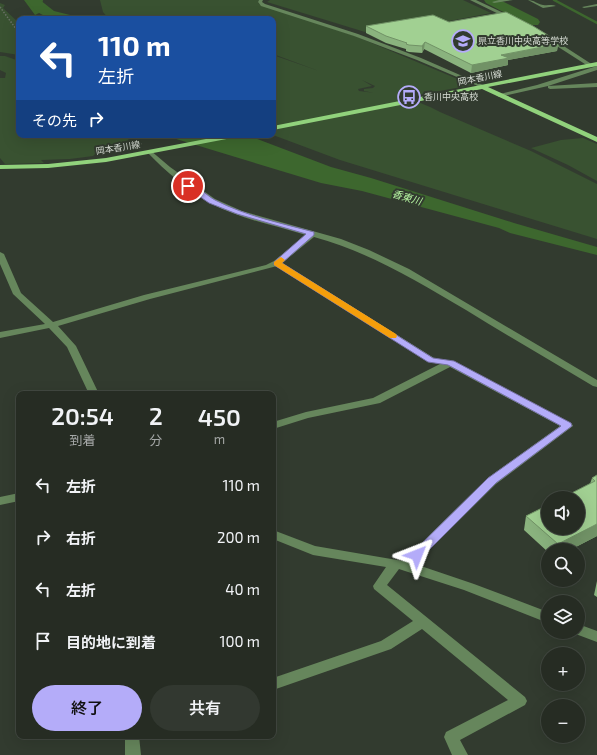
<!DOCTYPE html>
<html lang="ja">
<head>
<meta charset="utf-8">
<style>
	body { margin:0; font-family:"Exo 2","Noto Sans JP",sans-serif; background:#323830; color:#f1f3f6; height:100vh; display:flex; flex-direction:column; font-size:15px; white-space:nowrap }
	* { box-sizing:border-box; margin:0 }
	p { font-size:13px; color:#a4a7a6 }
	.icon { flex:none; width:22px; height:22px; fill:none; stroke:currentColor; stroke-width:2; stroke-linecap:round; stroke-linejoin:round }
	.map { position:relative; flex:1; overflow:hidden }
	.sheet { position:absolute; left:16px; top:391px; width:260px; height:348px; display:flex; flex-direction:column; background:#262c23; border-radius:8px; box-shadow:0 4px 16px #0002,0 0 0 1px #424841 }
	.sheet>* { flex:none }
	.banner { position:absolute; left:16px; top:16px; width:260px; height:122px; border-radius:8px; box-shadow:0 4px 16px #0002,0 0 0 1px #424841; background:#1a4fa0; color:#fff; overflow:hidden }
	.buttons { position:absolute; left:541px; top:491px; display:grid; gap:8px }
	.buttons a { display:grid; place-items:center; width:44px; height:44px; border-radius:50%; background:#262c23; box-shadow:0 4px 16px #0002,0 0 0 1px #424841; font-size:20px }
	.pin { position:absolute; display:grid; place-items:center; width:34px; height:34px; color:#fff; margin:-17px; border:2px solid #fff; border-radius:50%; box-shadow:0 1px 4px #0007 }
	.me { position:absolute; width:44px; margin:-22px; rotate:45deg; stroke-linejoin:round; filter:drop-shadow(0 0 3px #0008) }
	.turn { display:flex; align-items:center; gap:14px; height:84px; padding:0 16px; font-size:18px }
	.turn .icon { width:52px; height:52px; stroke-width:2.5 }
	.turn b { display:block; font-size:28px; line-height:34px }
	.then { display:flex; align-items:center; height:38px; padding:0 16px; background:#0003; gap:8px; font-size:15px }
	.eta { display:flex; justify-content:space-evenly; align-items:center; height:68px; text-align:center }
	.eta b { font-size:24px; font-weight:600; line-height:28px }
	.primary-button { display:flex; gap:8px; margin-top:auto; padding:8px 16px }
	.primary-button a { flex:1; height:46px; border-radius:24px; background:#b4acf9; color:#111; font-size:16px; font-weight:600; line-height:46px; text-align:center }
	.primary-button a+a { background:#323830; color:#f1f3f6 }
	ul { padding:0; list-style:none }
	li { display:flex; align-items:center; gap:12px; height:52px; padding:0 16px }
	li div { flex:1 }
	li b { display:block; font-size:15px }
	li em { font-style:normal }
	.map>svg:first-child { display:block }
	.green { fill:#395231 }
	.water { fill:#3d672e }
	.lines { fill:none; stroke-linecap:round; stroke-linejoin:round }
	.stream { stroke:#3d672e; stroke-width:2.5 }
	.river { fill:#3d672e; fill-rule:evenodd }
	.path { stroke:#687065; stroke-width:1.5; stroke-dasharray:1.5 1.5; stroke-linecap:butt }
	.minor { fill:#66865c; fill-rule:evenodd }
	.major { fill:#91d27c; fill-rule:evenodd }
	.wall { fill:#8ab37e }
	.shaded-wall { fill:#719266 }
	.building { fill:#a1d092; stroke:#719266 }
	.route { fill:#b4acf9; stroke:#7570a2 }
	.slow { fill:#f59e0b }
	.labels { text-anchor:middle; stroke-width:4; stroke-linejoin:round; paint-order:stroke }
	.far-poi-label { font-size:9px; fill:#d6dcd4; stroke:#323b2f; text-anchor:start }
	.far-street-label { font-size:9px; fill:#d6dcd4; stroke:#323b2f }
	.far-water-label { font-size:10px; font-style:italic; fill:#b5f4a1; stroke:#323b2f }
</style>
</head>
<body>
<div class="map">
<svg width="597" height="755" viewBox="0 0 597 755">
	<rect width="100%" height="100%" fill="#323b2f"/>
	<path class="green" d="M100 0H260L258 1 259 4 355 36 472 85 402 98 364 91V89L373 88 375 86 362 80 372 86 358 89 359 91C386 94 416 98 440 112L531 151 597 184V239L340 160 273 135V55L319 71 273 54V19H109L103 12Z
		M270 0H463L491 13 439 23 434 20 365 32 267 2Z
		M0 3 5 5 3 8 19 23V55L0 52Z
		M0 56H5L19 61V135H123L129 140 102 148 93 156 70 159 41 160 44 163 5 164 0 158V78H5L6 73 0 70Z
		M583 138 597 144V181L568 165 531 148 561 140Z"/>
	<path class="water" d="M24 0H43L42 5 48 12H41L35 15Z
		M163 135H247L331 167 371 178 514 223 597 247V255L510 233 499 228 362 191 321 183Z"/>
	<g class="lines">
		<path class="stream" d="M554 0 597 23"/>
		<path class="river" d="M27 0H40L54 11 74 16 76 19C54 19 40 20 27 0Z
			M484 0H500L538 19 540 22 538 25H528L486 3Z"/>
		<path class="path" d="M0 7 19 33
			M132 135 142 145"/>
		<path class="minor" d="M259 0H263L262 2 265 4 358 34 421 58 483 85 478 86 417 60 354 36 261 6 258 2Z
			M470 0H476L514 18 509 19Z
			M499 0H513L494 3 492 2Z
			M528 0C534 0 537 4 543 5 548 6 552 4 556 6L543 8Z
			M597 4V6L584 8 582 7Z
			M538 32H542L593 65 588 66 538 34Z
			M597 66V70L548 86 597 83V87L550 89 548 88V86L499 97 496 95 537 85Z
			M150 150 170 167 215 199 242 211 341 239 369 250 409 269 597 380V387L593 386C551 361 508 336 466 310 417 281 369 252 314 237L282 263 434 358 453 361 572 424 573 426 496 484 415 564 474 584 548 612V623L464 590 405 571 399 569 387 585 525 697 527 701 525 705 460 740 468 755H452L444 737 446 732 508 700 422 629 391 649 273 690V678L381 641 413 621 374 589 373 586 386 567 313 555 273 539V530L315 546 403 561 488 478 560 426 450 367 380 403 308 418 273 429V422L306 412 373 398 440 364 428 362 277 266 150 299 58 326 76 346 99 394H89L67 347 49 328 0 338V332L45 324 13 294 0 264V252L4 254 21 293 53 322 144 295 266 265 274 261 306 235C274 225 240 219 210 203 189 191 165 171 148 153V151Z
			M19 493V501L0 505V497Z
			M578 624 597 631V642L573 633 578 632Z
			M125 736H139L141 755H125Z"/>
		<path class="major" d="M597 62V66L488 87 597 137V142L482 89 273 130V126Z
			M227 135H240L237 137 106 162 48 168 0 169V165L48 164 106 158Z"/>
	</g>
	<path class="wall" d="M449 22 551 41 558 44 557 51 508 60V65L471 73 424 49 422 53 409 52 406 51V49L386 43 366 33V26Z
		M597 475V536L570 550H548V552L524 530 526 516 590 484 592 478Z
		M597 581V597L594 595Z"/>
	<path class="shaded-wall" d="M551 37 550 44 544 38Z
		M425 42 424 49 422 53V46Z
		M558 44 557 51 508 60V65L471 73 472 65 501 55Z
		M597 524V536L570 550H556L558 544Z"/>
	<path class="building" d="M506 12 533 26 551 37 544 38 558 44 501 55 509 58 472 65 425 42 422 46 409 45 406 44 407 43 386 36 366 26 433 15 449 22Z
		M597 475V524L558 544 526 516 548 505V528H578V498H562L595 481 592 478Z"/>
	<path class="route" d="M186 184C196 183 207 196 215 200 246 216 281 223 314 232V235L282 263 433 358 454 361 571 423 572 426 496 483 421 558 417 559 413 558 411 555 413 552 488 478 561 426 448 365 428 362 274 265V262L306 234 237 214 209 203 186 187Z"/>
	<path class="slow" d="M281 257 285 260 282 263 396 334 397 336 396 338H390L274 265V262Z"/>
	<defs>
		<g id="school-ring" transform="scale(1.15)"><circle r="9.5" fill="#323b2f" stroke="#b4acf9" stroke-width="1.5"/><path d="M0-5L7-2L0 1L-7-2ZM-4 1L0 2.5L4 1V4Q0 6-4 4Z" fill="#b4acf9"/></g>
		<g id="bus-ring" transform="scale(1.15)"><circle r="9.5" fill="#323b2f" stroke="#b4acf9" stroke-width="1.5"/><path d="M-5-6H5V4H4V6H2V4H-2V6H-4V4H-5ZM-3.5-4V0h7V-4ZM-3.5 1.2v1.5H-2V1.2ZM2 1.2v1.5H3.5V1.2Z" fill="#b4acf9"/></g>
	</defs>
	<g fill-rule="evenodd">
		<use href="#school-ring" x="463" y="41"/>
		<use href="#bus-ring" x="409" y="97"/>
	</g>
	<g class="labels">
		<g class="far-poi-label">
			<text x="478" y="44">県立香川中央高等学校</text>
			<text x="424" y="100">香川中央高校</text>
		</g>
		<g class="far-street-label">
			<text transform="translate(480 78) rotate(-11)" y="3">岡本香川線</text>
			<text transform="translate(118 148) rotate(-9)" y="3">岡本香川線</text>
		</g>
		<g class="far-water-label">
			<text transform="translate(407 197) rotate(16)" y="4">香東川</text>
		</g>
	</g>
</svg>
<div class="buttons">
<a><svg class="icon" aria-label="sound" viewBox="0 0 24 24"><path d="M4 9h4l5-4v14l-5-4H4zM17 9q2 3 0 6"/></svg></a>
<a><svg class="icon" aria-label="search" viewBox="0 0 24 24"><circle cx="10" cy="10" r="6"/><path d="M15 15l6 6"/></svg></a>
<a><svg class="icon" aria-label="layers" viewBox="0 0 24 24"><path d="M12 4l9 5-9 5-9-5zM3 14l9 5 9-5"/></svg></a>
<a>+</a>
<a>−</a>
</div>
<div class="pin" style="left:188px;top:186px;background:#d93025"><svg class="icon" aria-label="arrive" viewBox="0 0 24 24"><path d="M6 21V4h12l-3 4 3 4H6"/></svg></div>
<svg class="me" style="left:417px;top:555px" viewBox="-20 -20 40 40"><path d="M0-17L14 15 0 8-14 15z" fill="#b4acf9" stroke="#fff" stroke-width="4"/></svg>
<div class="banner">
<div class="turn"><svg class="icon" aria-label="left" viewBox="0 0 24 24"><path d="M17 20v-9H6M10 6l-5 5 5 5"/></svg><div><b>110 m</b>左折</div></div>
<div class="then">その先<svg class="icon" aria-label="right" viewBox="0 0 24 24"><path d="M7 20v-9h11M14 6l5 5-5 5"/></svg></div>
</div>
<section class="sheet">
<div class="eta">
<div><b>20:54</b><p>到着</p></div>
<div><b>2</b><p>分</p></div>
<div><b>450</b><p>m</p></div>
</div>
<ul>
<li><svg class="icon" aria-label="left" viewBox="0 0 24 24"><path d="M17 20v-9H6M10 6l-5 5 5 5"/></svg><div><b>左折</b></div><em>110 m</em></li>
<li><svg class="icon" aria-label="right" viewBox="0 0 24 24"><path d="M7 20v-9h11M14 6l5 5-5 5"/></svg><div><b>右折</b></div><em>200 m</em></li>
<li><svg class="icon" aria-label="left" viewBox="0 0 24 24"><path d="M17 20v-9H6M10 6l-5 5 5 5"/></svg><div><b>左折</b></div><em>40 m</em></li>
<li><svg class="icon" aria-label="arrive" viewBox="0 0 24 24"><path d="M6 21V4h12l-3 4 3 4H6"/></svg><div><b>目的地に到着</b></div><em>100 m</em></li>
</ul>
<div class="primary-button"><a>終了</a><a>共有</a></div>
</section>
</div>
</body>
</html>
